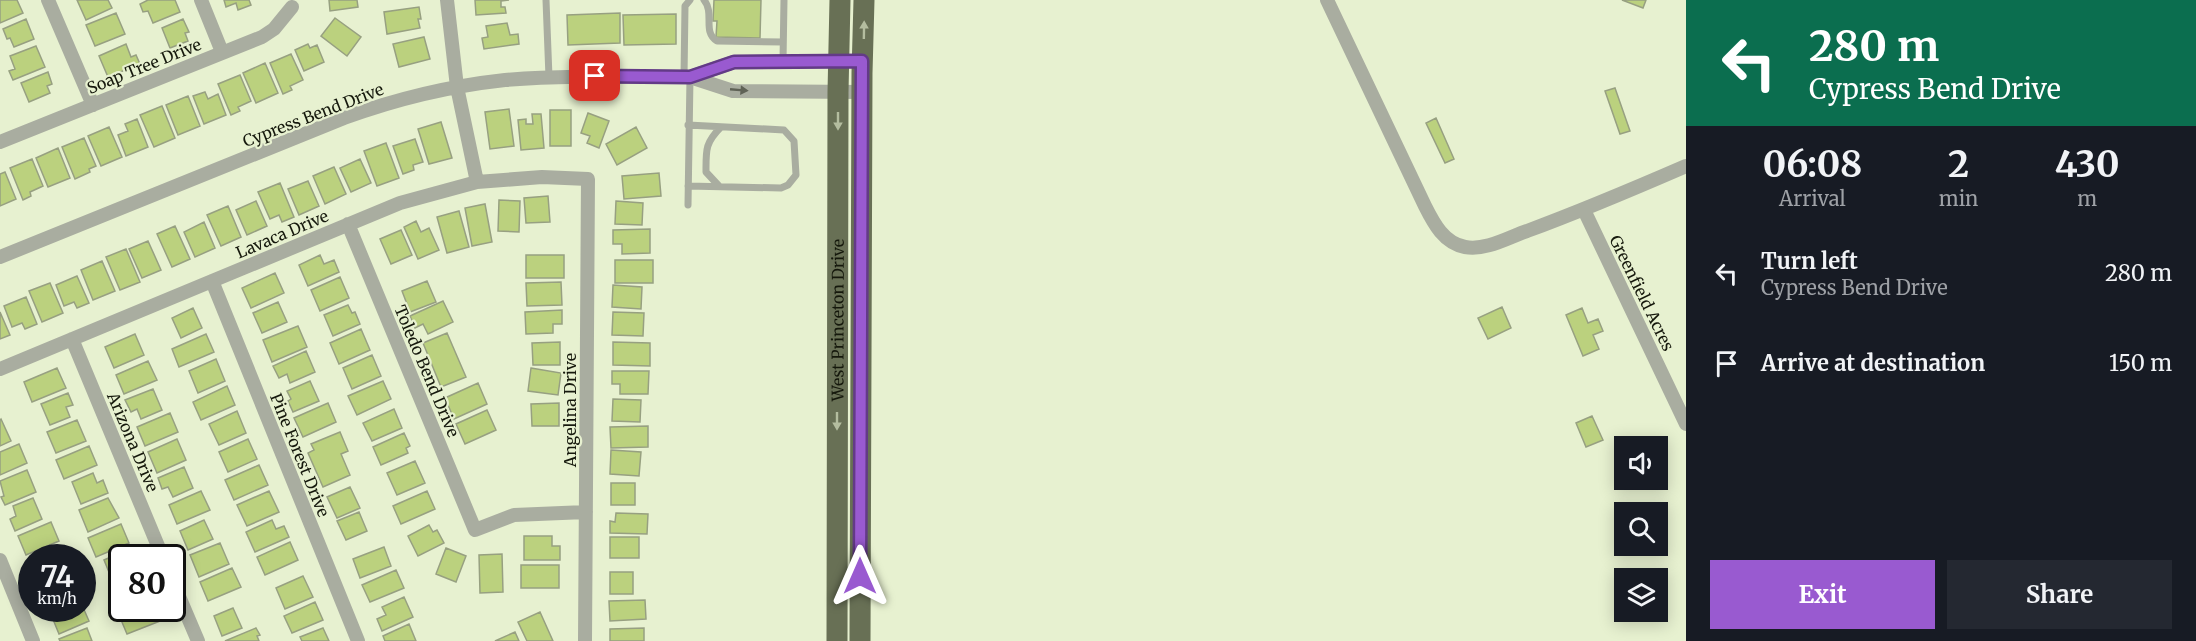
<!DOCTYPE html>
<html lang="en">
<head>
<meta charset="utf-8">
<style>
	body { margin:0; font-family:Merriweather,serif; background:#242831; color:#f1f3f6; height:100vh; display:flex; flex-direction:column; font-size:22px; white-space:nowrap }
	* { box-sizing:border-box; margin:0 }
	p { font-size:20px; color:#9ea1a6 }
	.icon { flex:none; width:33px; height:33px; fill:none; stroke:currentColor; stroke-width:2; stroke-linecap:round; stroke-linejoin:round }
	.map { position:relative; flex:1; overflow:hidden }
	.side { display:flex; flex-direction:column; background:#171b24; width:510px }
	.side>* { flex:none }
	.hud { background:#0b6e4f; color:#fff; overflow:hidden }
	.controls { position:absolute; left:1614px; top:436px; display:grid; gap:12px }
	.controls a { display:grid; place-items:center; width:54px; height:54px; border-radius:0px; background:#171b24; box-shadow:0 3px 15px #0003; font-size:30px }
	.speed { position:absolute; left:18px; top:544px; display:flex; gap:12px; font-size:30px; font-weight:700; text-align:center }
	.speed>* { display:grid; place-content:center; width:78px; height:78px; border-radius:50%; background:#171b24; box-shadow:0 3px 15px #0003; line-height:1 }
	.speed small { font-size:15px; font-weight:400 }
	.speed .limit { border:3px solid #111; border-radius:9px; background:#fff; color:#111 }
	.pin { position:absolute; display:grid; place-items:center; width:51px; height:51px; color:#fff; margin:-26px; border-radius:12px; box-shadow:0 3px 9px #0006 }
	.me { position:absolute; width:66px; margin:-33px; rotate:0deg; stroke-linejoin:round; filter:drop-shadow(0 0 4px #0008) }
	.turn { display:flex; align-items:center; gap:21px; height:126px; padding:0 24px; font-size:27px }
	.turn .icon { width:78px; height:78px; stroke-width:2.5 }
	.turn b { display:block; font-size:42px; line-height:51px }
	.eta { display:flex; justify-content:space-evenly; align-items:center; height:102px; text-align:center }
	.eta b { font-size:36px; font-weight:700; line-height:42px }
	.primary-button { display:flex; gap:12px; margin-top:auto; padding:12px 24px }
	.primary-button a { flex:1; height:69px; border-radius:0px; background:#995ad0; color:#fff; font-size:24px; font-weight:700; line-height:69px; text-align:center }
	.primary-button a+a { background:#242831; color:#f1f3f6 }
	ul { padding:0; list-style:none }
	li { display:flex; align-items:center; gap:18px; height:90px; padding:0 24px }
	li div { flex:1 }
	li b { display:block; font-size:22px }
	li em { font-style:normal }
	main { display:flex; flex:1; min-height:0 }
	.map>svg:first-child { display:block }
	.building { fill:#bbd17e; stroke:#97a081; stroke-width:1.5 }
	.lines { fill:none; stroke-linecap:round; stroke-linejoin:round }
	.service { stroke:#a9ada0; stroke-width:7 }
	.minor { stroke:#a9ada0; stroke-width:14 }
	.trunk { stroke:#687055; stroke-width:21 }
	.oneway { fill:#b4bd9f }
	.oneway2 { fill:#5f6256 }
	.route-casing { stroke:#633a87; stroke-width:15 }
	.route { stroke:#995ad0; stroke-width:10 }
	.labels { text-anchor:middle; stroke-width:4.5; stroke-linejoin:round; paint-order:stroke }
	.street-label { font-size:16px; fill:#15180c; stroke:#e7f1d0 }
</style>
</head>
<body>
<main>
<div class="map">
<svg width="1686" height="641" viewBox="0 0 1686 641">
	<rect width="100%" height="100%" fill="#e7f1d0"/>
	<path class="building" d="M0 0H17L23 13 0 23Z
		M77 0H108L112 8 86 20Z
		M148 0H175L180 12 153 23 148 11 143 12 140 4Z
		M224 0H249L251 5 238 10 236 3 226 7Z
		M329 0H357L358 7 330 11Z
		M475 0H509L501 1V7H505L506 13 476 15Z
		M714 0H761L760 38 716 37 717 21H713Z
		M1622 0H1646L1643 8Z
		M419 7 421 19H418L420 28 387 34 384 12Z
		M116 13 125 34 95 46 86 25Z
		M620 13V43L568 45 567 15Z
		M676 14V44L624 45 623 15Z
		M335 18 361 37 347 56 321 36Z
		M26 19 34 39 14 47 10 38 7 39 3 29Z
		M183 19 189 32 185 33 188 41 170 48 162 28Z
		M507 23 510 35 518 34 519 44 484 49 482 38 488 37 486 26Z
		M424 37 430 59 399 67 393 44Z
		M126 44 131 57 136 55 140 64 108 77 99 56Z
		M308 44 310 48 317 45 324 62 304 71 295 50Z
		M36 46 45 67 13 80 9 71 15 69 10 56Z
		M291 54 303 80 290 86 292 90 283 94 270 63Z
		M265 63 278 93 256 103 243 73Z
		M48 72 52 84 47 86 50 93 29 102 21 83Z
		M240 75 251 101 238 107 240 111 231 115 218 84Z
		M1615 88 1630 131 1620 134 1605 91Z
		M205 92 208 99 218 94 226 115 204 124 193 96Z
		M188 96 200 126 178 135 166 105Z
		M162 106 175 138 154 147 140 115Z
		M509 109 514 146 490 149 485 112Z
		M550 110H571V146H550Z
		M588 113 609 121 599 148 587 143 590 136 581 133Z
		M532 114H541L544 148 521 150 518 120 526 119V124H533Z
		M1436 118 1454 159 1445 163 1426 123Z
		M137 119 148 147 126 156 118 135 128 131 125 124Z
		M441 122 452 158 429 164 418 129Z
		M109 127 122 157 101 166 88 136Z
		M636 127 647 148 617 165 606 144Z
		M84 138 96 166 89 169 90 172 75 179 62 147Z
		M415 139 423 162 413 165 414 170 403 174 393 146Z
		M386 143 399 178 377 186 364 151Z
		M58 148 70 178 48 187 36 158Z
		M32 159 43 186 30 192 31 196 23 200 10 168Z
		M360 159 371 183 351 192 340 168Z
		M334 167 346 194 325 204 313 176Z
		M5 172 16 199 0 206V174Z
		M659 173 661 196 624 199 622 176Z
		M308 181 319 206 299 215 288 189Z
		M280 183 294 217 282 222 279 215 270 219 258 192Z
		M548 196 550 222 526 223 524 198Z
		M499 200 520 201 519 232 498 231Z
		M256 201 267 226 247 235 236 210Z
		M616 201 643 203 642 225 615 224Z
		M485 204 492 242 472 246 465 208Z
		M228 206 241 237 221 246 207 215Z
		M459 211 469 247 447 253 437 217Z
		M416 221 421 232 429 228 439 250 418 259 404 227Z
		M204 222 215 248 195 257 184 232Z
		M175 226 190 259 172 267 157 234Z
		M650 229V253L622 254V244H613V230Z
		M401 230 412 255 391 264 380 239Z
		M148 241 161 270 142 278 129 249Z
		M126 249 140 282 120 290 106 257Z
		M320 255 324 264 334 260 339 272 308 286 299 265Z
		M526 255H564V278H526Z
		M615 260H653V283H615Z
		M102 261 115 291 93 300 81 270Z
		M275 273 284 293 251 308 242 288Z
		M77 276 89 303 77 308 74 302 64 306 56 285Z
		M340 277 349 298 320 311 311 290Z
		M427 281 436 302 410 312 402 291Z
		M561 282 562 305 527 306 526 283Z
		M50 283 63 313 42 322 29 291Z
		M613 285 642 287 641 309 612 307Z
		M26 297 37 324 25 329 22 323 12 327 4 306Z
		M443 301 453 322 428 334 423 324 415 328 410 316Z
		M278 302 287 322 262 333 253 313Z
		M348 305 352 313 355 312 360 324 333 336 324 315Z
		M1502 307 1511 328 1488 339 1478 318Z
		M193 308 202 328 181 338 172 318Z
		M1582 308 1588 323 1598 319 1603 331 1593 335 1599 349 1583 356 1566 315Z
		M562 310V324H553V333L526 334 525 312Z
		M0 312 10 335 0 339Z
		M613 312 644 313 643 336 612 335Z
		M298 326 307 347 272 362 263 340Z
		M361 329 370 350 339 364 330 343Z
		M447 333 466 377 441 387 423 343Z
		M135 334 144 355 114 368 105 347Z
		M206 334 214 352 179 367 172 349Z
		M560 342V365H533L532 343Z
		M613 342 650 343V366L613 365Z
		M306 351 315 372 290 383 287 374 279 378 273 366Z
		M372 355 381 376 352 389 343 368Z
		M216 359 225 381 198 393 189 371Z
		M148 361 157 380 124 394 116 375Z
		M57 368 66 388 32 402 24 382Z
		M531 368 561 373 558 395 528 391Z
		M612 371H649L648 394H620V384H612Z
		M310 381 319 401 293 412 288 401 291 399 287 391Z
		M383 381 391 399 357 415 348 396Z
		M478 383 487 404 454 419 445 398Z
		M227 386 235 405 201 420 193 402Z
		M153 389 162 410 141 419 137 409 131 412 125 400Z
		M68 393 73 405 66 407 70 417 50 425 41 404Z
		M613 399 641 400 640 422 612 421Z
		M328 403 336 422 303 437 294 418Z
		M559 403V426H532L531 404Z
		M394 409 402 428 372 441 363 423Z
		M487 410 496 430 465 444 456 424Z
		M237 411 246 433 219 445 209 424Z
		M170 413 178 432 145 446 137 427Z
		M1592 416 1603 440 1586 447 1576 423Z
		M1 419 11 441 0 446V420Z
		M77 420 86 441 56 453 47 432Z
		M648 426V447L611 448 610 427Z
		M340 432 348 451 341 454 350 475 323 487 308 453 314 450 311 444Z
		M404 433 410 446 406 448 408 453 381 465 373 447Z
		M177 439 186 460 157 473 148 452Z
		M248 439 257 459 228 472 219 452Z
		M19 444 27 463 0 475V452Z
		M89 446 97 465 64 479 56 460Z
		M611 450 641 452 639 476 610 474Z
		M415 461 425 483 397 495 387 473Z
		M259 465 268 485 234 500 225 480Z
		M184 467 193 488 173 497 168 487 162 489 158 478Z
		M27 470 36 492 5 505 1 497 4 496 0 481Z
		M93 473 97 483 103 480 108 493 81 504 72 482Z
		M611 483H635V505H611Z
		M350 487 360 508 337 518 327 497Z
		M201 491 210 510 177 524 169 505Z
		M269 491 279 512 247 526 237 505Z
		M427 491 435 509 401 524 393 506Z
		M33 498 42 519 15 531 10 519 16 516 13 506Z
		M108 498 119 518 88 532 79 510Z
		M359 512 367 531 346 540 337 521Z
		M616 513 648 514 647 534 610 533V521L615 522Z
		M204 520 213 539 188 550 180 531Z
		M272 520 276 529 284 526 289 537 255 552 246 532Z
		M51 522 59 541 26 555 18 536Z
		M121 524 129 543 96 557 88 538Z
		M429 525 433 532 437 530 444 543 418 556 408 536Z
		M524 536H552V546H560V560H524Z
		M610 537H639V558H610Z
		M290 542 298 560 265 575 257 557Z
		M220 543 229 564 199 577 190 555Z
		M384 547 391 566 360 578 353 559Z
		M58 548 63 558H36Z
		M446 548 466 556 456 582 436 574Z
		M125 551 127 558H122V578L113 582 104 560Z
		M502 554 503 592 480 593 479 555Z
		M521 565H559V588H521Z
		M232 568 241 587 208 601 200 582Z
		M396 570 404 588 370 602 362 585Z
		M610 572H633V594H610Z
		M303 576 313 597 285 609 276 588Z
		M122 583V608L120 609 111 588Z
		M404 597 413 617 382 631 377 619 386 615 382 607Z
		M645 600 646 619 610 621 609 601Z
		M315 602 323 620 292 633 284 616Z
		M82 605 89 621 59 634 50 612 58 609H82Z
		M233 608 242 628 222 636 214 616Z
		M134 609H155L160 621 127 634 119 615Z
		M540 612 553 641H527L518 622Z
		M409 624 416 641H385L383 636Z
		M87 628 92 641H60L59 639Z
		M256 628 260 635 257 636 259 641H225Z
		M323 628 329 641H302L300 637Z
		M644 628V641H610V629Z
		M515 632 519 641H495Z"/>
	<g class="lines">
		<path class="service" d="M546 0 549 77
			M704 0C715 13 702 32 717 41L783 42
			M783 61 784 0
			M684 77 685 6 690 0
			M688 186 781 188 788 185 796 175 794 141 784 130 688 125
			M719 186 706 172C706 150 705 143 721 127
			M688 205 690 77"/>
		<path class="minor" d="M48 0 93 105
			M201 0 222 52
			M447 0 457 87 477 182
			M1327 0 1425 206C1434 224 1444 243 1465 247 1486 251 1509 237 1527 231 1581 211 1633 189 1686 166
			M862 92 733 91 690 77 734 62 862 61
			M0 142 262 37 274 29 292 7
			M1584 210 1686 424
			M348 224 475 530 514 515 586 512
			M0 257 344 118C396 99 450 86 505 80 567 75 628 77 690 77
			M212 281 358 641
			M72 339 163 558
			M0 369 400 203 477 182 542 177 588 179 585 641
			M0 560 33 641
			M172 580 198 641"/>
		<g class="trunk">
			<path id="s1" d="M837 641 838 92 840 0"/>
			<path d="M860 641 862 73 864 0"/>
		</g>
	</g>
	<defs><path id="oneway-solid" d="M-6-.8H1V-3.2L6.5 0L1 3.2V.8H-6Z" transform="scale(1.5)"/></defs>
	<g class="oneway">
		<use href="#oneway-solid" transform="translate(864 30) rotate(-89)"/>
		<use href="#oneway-solid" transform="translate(838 121) rotate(90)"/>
		<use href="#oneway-solid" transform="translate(837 421) rotate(90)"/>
	</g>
	<use class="oneway2" href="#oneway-solid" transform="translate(739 90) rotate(5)"/>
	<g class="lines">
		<g class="route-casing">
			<path id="route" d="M595 76 690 77 734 62 862 61 860 576"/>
		</g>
		<use href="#route" class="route"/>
	</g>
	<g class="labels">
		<g class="street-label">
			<text transform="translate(144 66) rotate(-22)" y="6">Soap Tree Drive</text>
			<text transform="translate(313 115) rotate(-21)" y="6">Cypress Bend Drive</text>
			<text transform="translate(282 234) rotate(-23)" y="6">Lavaca Drive</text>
			<text transform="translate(1642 293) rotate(64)" y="6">Greenfield Acres</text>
			<text dy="6" stroke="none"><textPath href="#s1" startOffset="321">West Princeton Drive</textPath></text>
			<text transform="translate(427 371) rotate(67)" y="6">Toledo Bend Drive</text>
			<text transform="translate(570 410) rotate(-90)" y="6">Angelina Drive</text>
			<text transform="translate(133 442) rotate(67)" y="6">Arizona Drive</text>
			<text transform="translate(300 455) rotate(68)" y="6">Pine Forest Drive</text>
		</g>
	</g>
</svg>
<div class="controls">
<a><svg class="icon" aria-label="sound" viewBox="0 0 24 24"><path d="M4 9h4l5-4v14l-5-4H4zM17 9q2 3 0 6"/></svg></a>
<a><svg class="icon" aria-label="search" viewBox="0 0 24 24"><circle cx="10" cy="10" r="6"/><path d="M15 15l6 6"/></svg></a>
<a><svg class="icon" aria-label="layers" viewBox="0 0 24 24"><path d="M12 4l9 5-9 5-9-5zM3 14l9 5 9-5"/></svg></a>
</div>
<div class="speed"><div>74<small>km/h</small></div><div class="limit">80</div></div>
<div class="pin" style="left:595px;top:76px;background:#d93025"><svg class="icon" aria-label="arrive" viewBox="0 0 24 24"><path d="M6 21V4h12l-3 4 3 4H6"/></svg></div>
<svg class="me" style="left:860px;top:576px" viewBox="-20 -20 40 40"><path d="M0-17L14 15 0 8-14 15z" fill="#995ad0" stroke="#fff" stroke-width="4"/></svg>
</div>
<section class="side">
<div class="hud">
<div class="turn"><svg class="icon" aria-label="left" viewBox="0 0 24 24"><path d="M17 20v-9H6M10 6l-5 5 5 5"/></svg><div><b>280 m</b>Cypress Bend Drive</div></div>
</div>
<div class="eta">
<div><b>06:08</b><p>Arrival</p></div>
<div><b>2</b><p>min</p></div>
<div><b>430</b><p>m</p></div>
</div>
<ul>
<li><svg class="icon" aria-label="left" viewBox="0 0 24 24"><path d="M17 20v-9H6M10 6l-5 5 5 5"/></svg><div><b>Turn left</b><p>Cypress Bend Drive</p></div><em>280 m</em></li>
<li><svg class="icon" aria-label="arrive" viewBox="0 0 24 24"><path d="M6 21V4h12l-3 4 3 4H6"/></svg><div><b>Arrive at destination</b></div><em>150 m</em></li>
</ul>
<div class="primary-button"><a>Exit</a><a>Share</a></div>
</section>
</main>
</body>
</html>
